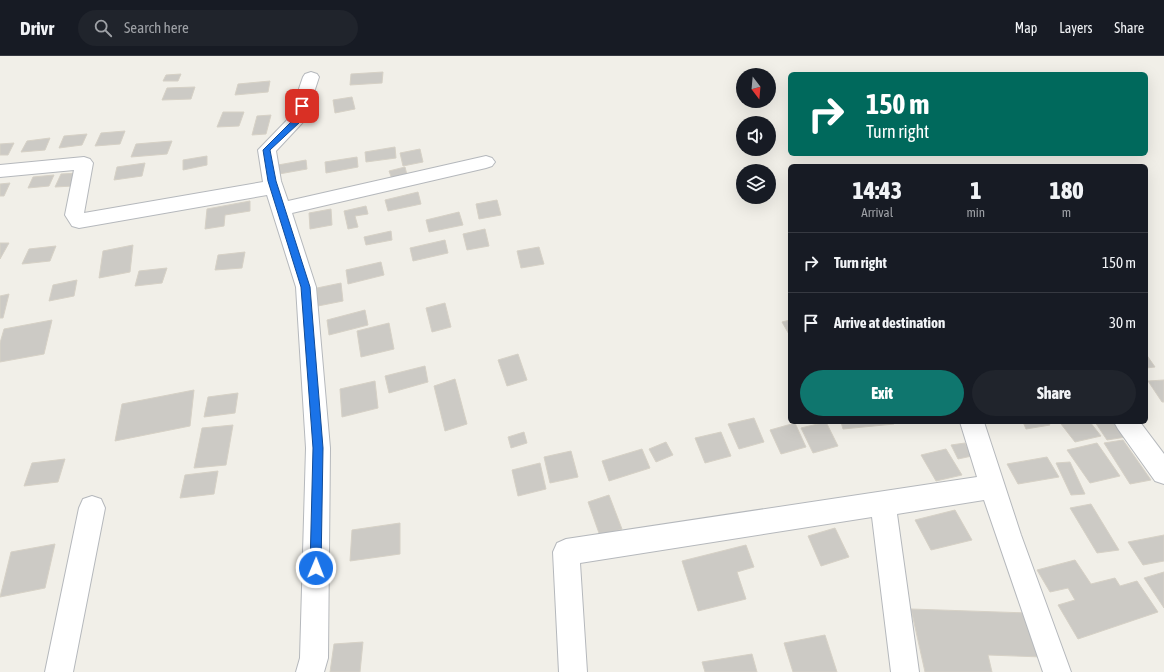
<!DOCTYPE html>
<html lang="en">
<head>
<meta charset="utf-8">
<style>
	body { margin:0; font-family:"Asap Condensed",sans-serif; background:#20242c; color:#f1f3f6; height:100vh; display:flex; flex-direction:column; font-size:15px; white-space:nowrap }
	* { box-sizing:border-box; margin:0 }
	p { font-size:13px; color:#9ea1a6 }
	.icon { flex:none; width:22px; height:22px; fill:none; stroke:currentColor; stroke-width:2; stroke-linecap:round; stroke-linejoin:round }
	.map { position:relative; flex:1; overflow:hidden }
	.sheet { position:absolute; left:788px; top:108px; width:360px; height:260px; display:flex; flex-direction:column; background:#171b24; border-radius:6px; box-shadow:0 4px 16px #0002 }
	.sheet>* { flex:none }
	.hud { position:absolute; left:788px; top:16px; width:360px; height:84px; border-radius:6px; box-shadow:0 4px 16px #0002; background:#00695c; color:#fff; overflow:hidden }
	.needle { width:26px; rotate:164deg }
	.tools { position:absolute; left:736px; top:12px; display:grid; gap:8px }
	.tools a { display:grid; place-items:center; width:40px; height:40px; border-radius:50%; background:#171b24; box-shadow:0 4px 16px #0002; font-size:20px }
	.pin { position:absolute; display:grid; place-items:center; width:34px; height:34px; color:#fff; margin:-17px; border-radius:8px; box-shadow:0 2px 6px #0006 }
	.me { position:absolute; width:44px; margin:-22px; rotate:1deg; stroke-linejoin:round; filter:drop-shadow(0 0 3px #0008) }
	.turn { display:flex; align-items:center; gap:14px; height:84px; padding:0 12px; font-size:18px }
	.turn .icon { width:52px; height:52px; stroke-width:2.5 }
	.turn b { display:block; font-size:28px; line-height:34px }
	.eta { display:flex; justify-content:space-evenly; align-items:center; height:68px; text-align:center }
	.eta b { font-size:24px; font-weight:800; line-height:28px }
	.button { display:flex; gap:8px; margin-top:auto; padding:8px 12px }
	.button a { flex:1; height:46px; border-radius:24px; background:#0f766e; color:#fff; font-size:16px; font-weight:800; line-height:46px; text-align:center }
	.button a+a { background:#20242c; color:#f1f3f6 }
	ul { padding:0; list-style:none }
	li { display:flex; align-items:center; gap:12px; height:60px; padding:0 12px; border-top:1px solid #363941 }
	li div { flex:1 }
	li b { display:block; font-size:15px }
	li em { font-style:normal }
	header { display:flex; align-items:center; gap:24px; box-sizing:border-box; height:56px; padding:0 20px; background:#171b24; border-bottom:1px solid #363941 }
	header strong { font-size:19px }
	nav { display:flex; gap:22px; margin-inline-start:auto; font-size:14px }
	.search { width:280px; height:36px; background:#20242c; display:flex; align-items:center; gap:10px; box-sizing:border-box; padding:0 14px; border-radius:22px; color:#9ea1a6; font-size:15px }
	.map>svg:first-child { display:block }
	.building { fill:#cccac5; stroke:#d6d1c6 }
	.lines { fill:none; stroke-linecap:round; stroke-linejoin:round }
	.street-casing { stroke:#b5b8bc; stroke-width:2 }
	.street { fill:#fff; fill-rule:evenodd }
	.route { fill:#1a73e8; stroke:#114b97 }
</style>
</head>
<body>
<header>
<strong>Drivr</strong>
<div class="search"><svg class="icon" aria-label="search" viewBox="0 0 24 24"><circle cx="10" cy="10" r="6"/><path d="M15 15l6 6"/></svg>Search here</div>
<nav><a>Map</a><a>Layers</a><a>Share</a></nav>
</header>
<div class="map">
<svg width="1164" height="616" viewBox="0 0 1164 616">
	<rect width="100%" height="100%" fill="#f1efe8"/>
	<path class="building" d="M383 16 382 27 350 29 351 18Z
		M181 18 178 25H163L166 19Z
		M270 25 268 36 235 39 238 28Z
		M195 31 191 43 162 44 167 32Z
		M352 41 355 53 335 57 333 44Z
		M223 56H244L239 70 217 71Z
		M271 59 266 78 252 79 257 60Z
		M125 75 120 88 95 90 101 77Z
		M87 78 82 89 59 92 64 80Z
		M50 82 45 94 21 96 27 85Z
		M172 85 167 98 131 101 136 88Z
		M14 87 8 99H0V88Z
		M395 91 396 102 366 106 365 96Z
		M420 93 423 106 403 110 400 97Z
		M207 100V109L183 114V104Z
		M357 101 358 111 326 117 325 106Z
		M306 104 307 113 279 118 278 109Z
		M145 107 142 120 114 124 117 111Z
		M405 111 407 119 392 123 389 115Z
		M79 117 73 130 55 131 61 118Z
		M54 119 49 130 28 132 33 121Z
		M10 127 4 140H0V128Z
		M418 136 421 148 388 155 385 144Z
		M497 144 501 159 479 163 476 148Z
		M250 145V155L225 159 224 170 205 173 207 153Z
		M366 150 368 158 355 160 358 171 348 173 344 155Z
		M331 153 332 169 310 173 309 157Z
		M459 156 463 169 429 176 426 164Z
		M485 173 489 190 467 194 463 178Z
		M391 175 392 184 366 189 364 181Z
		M445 184 448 197 413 205 410 192Z
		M0 187H9L0 203Z
		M133 189 130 216 99 222 103 195Z
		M56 190 50 205 22 208 29 193Z
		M539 191 544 208 521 212 517 195Z
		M245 196 242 212 215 214 218 199Z
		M381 206 384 219 348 228 346 214Z
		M167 212 162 227 135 230 139 215Z
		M77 224 74 240 49 245 53 229Z
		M341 227 343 245 318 250 317 232Z
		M9 238 3 262H0V240Z
		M445 247 451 271 432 276 426 252Z
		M365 254 368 269 329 279 327 264Z
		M52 264 44 298 0 306V287L4 273Z
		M790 264V280L782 266Z
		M389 267 394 293 361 301 357 275Z
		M518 298 527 324 507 330 498 304Z
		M1146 298 1155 311 1146 312Z
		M425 310 428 326 389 337 385 320Z
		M455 323 467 368 445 375 434 330Z
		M1164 324V346H1162L1148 325Z
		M375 325 378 352 342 361 340 333Z
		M194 334 190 370 115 385 122 348Z
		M238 337 235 357 204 361 208 341Z
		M754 362 764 386 739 393 728 368Z
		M826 366 838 390 813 397 801 372Z
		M841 366H893L894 368 843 373Z
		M1023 366H1048L1050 369 1026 373Z
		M1069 366H1090L1101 380 1075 386 1061 368Z
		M1095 366H1116L1126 381 1107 384Z
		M795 367 806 391 781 398 770 374Z
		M233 369 226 409 194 412 202 372Z
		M524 376 527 387 511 392 508 381Z
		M721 376 731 400 705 407 695 382Z
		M1123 384 1151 424 1130 428 1104 387Z
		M666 386 673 399 656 406 649 393Z
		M965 387 972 400 958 403 951 389Z
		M1097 387 1120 420 1090 427 1067 394Z
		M642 393 650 412 609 425 602 405Z
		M946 393 962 419 936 425 921 399Z
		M571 395 578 421 550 427 544 401Z
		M1047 401 1059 421 1018 428 1007 408Z
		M65 403 58 426 24 430 32 407Z
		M1070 406 1085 438 1071 439 1056 407Z
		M540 407 546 433 518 440 512 414Z
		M218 415 214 438 180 442 185 419Z
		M609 439 622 473 600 480 588 446Z
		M1091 448 1119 494 1097 497 1070 452Z
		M955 454 972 484 931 494 915 464Z
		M400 467V498L350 505 352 474Z
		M835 472 849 501 821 510 808 480Z
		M1164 479V505L1143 509 1128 486Z
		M55 488 45 532 0 541 11 496Z
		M746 489 754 511 737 516 746 543 698 555 682 505Z
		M1075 504 1091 528 1115 522 1120 530 1137 525 1158 556 1078 583 1058 549 1075 544 1068 532 1050 536 1037 514Z
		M1164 516V552L1144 522Z
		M911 553 1028 557 1042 601 988 599 992 616H925Z
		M825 579 837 616H793L784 587Z
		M363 586 360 616H330L334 588Z
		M752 598 757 616H705L702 606Z"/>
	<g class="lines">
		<g class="street-casing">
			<path id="street" d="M311 16 317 18 319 21 305 64 276 95 281 125 288 145 486 100 492 102 495 106 492 110 486 112 292 157 316 231 330 392 328 602 324 616H296L300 602 306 392 296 231 267 139 79 172 72 170 65 159 74 114 0 121V109L84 101 90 103 93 107 84 157 263 126 258 94 289 62 303 21 305 18Z
				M960 366H984L1021 479 1071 616H1043L984 444 897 458 919 616H891L872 461 580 507 587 616H559L553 496 557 487 566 483 977 421Z
				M1114 366H1140L1164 398V428L1155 425 1118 373Z
				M92 440 101 443 105 452 73 616H45L79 452 83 443Z"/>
		</g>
		<use href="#street" class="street"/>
	</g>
	<path class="route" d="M300 48H304L305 50 300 66 270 94 276 125 310 231 323 392 321 512 320 516 316 517 312 516 310 512 313 392 301 231 268 125 263 94 294 63Z"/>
</svg>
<div class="tools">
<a><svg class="needle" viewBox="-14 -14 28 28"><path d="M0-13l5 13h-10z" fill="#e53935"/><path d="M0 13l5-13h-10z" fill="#9ea1a6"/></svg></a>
<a><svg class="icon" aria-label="sound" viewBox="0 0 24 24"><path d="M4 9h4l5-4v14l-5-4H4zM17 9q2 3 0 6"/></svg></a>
<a><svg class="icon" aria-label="layers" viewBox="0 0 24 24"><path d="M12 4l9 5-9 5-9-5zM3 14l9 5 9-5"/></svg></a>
</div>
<div class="pin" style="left:302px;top:50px;background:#d93025"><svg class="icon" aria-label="arrive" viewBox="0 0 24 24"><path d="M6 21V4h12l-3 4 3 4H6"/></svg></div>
<svg class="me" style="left:316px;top:512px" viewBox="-20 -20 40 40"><circle r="17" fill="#1a73e8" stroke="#fff" stroke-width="3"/><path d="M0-11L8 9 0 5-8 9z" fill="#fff"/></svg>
<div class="hud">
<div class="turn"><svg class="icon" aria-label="right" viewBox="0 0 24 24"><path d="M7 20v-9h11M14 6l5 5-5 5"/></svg><div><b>150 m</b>Turn right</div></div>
</div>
<section class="sheet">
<div class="eta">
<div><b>14:43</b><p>Arrival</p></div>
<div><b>1</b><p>min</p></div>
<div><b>180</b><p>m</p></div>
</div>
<ul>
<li><svg class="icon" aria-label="right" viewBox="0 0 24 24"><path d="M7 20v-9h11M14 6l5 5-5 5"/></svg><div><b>Turn right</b></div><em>150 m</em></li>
<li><svg class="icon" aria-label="arrive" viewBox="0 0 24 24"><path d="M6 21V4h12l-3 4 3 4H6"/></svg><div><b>Arrive at destination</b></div><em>30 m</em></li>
</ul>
<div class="button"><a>Exit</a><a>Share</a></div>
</section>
</div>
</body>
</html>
